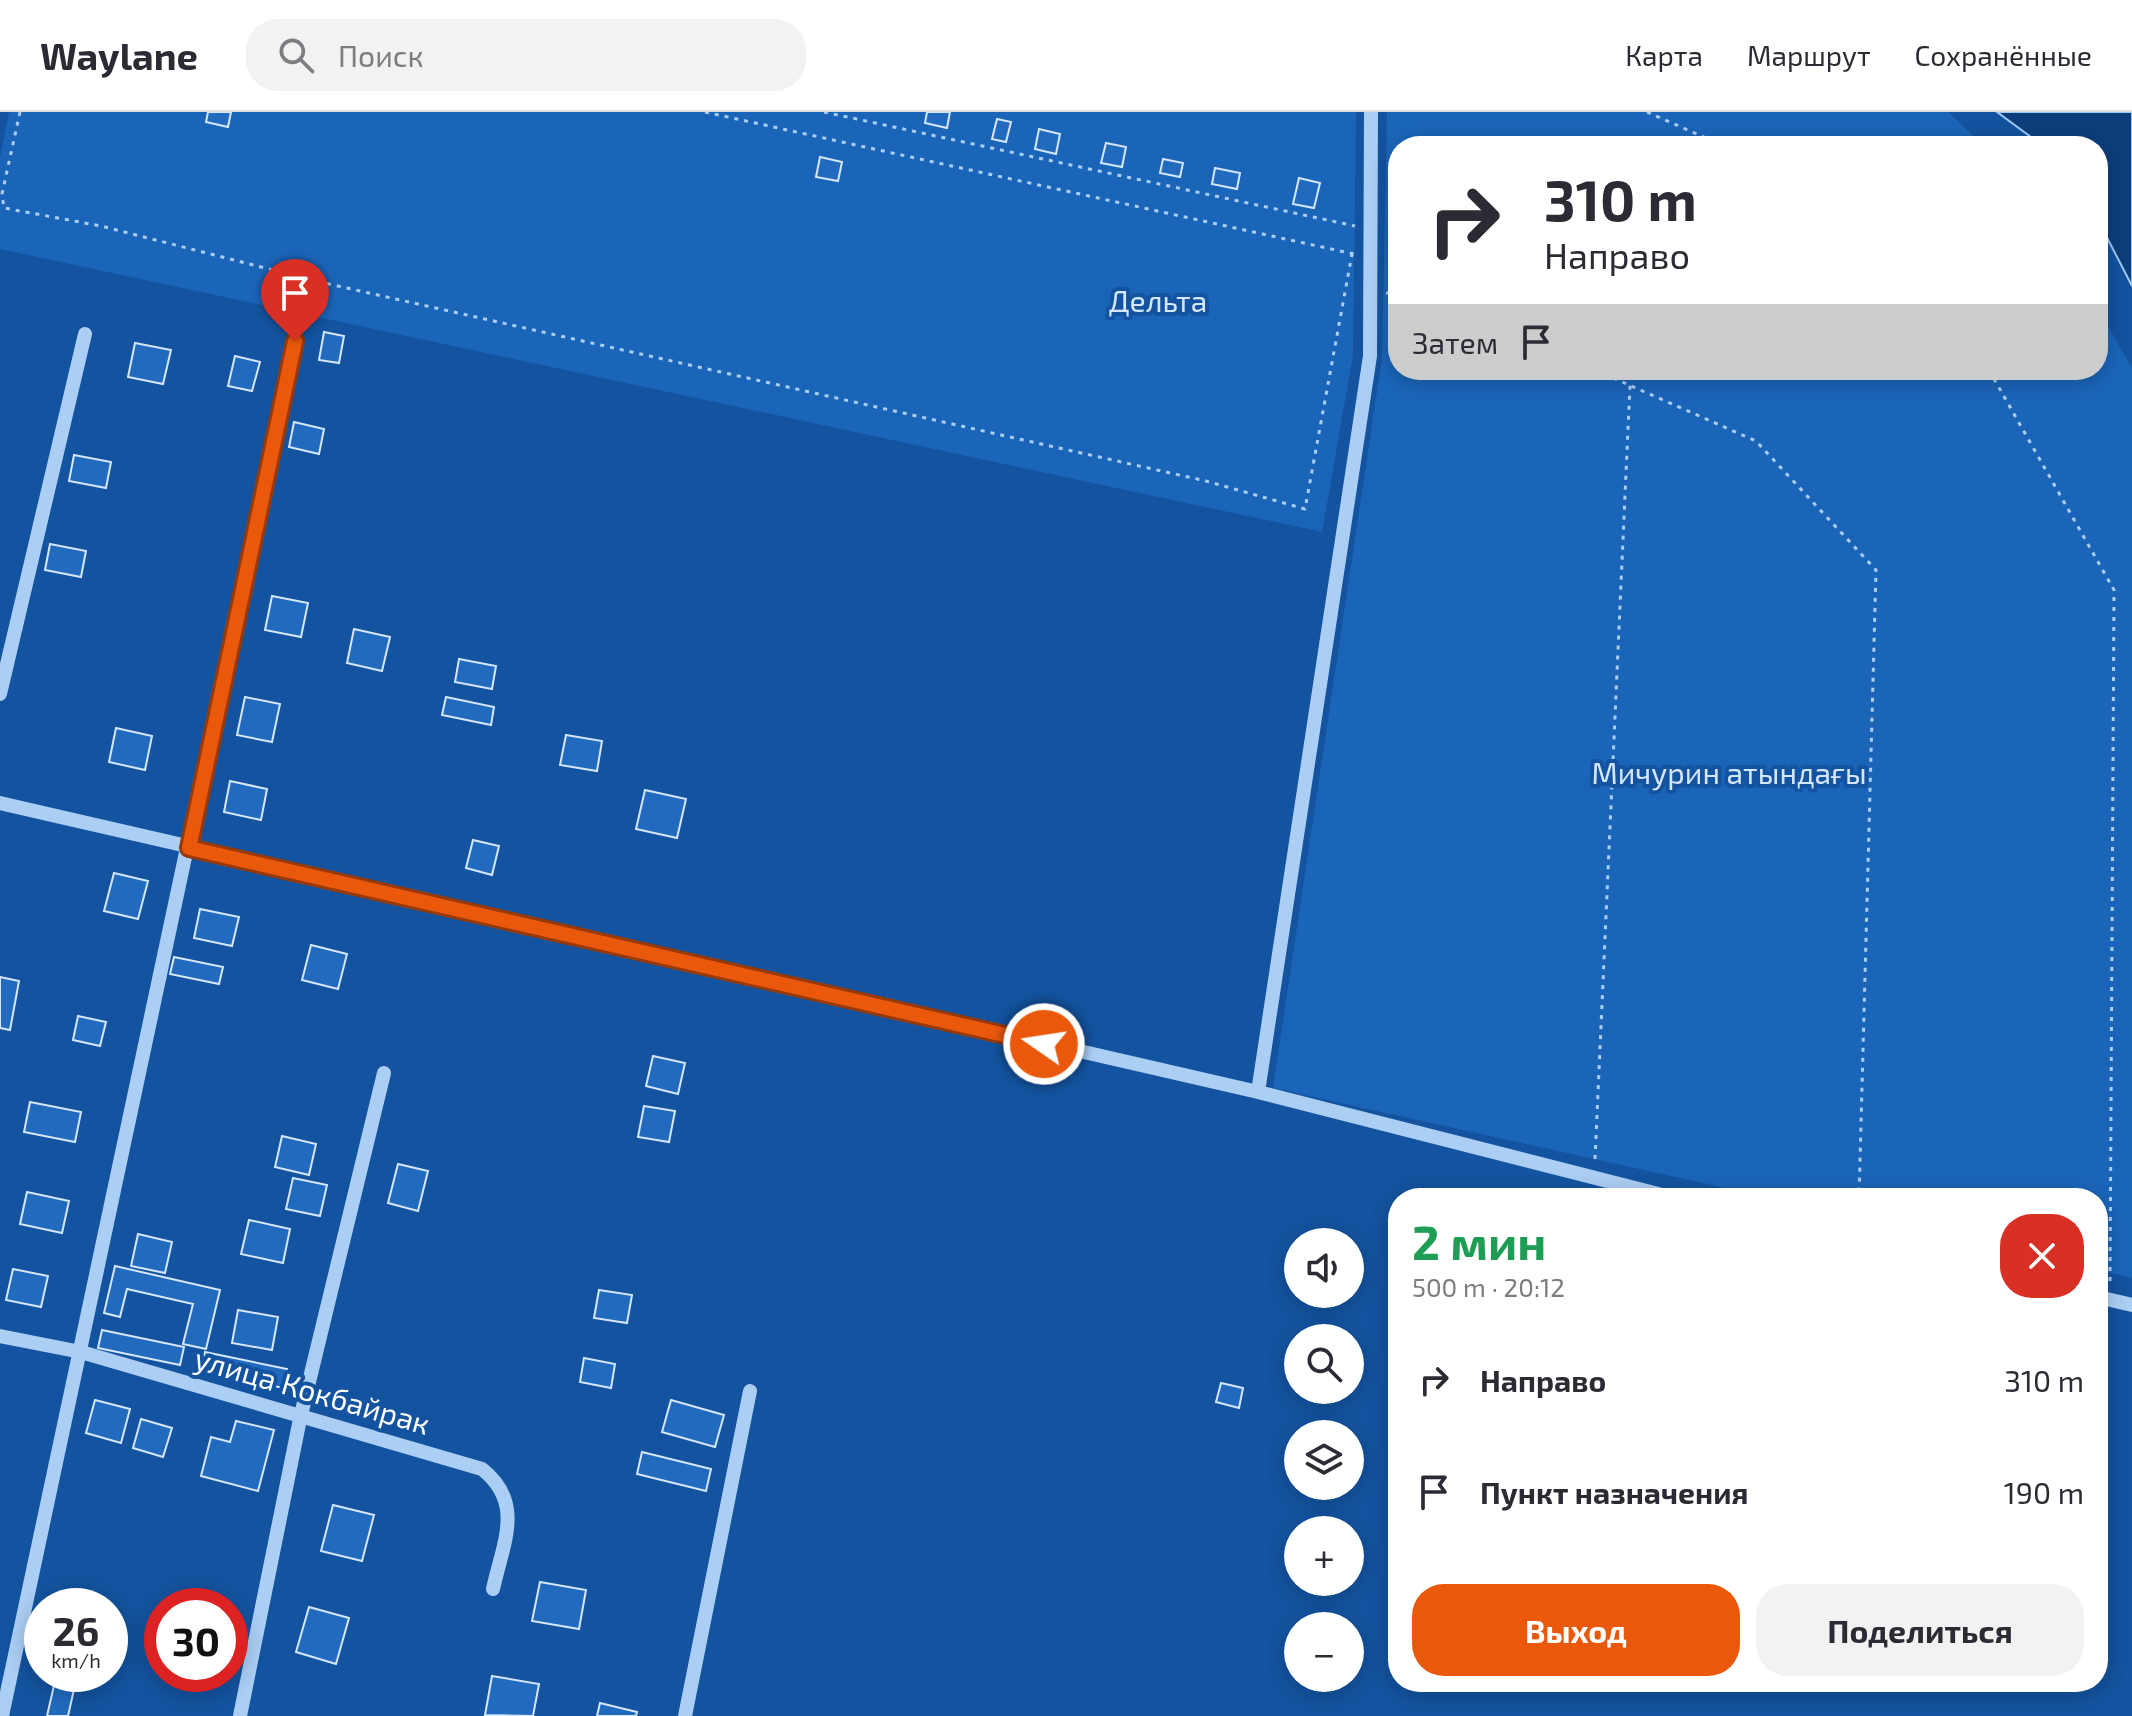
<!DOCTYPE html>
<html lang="ru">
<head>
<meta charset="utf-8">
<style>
	body { margin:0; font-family:"Exo 2",sans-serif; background:#f2f2f3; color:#2b2b33; height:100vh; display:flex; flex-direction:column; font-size:30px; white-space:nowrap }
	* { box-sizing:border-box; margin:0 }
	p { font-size:26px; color:#7c7c81 }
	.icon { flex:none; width:44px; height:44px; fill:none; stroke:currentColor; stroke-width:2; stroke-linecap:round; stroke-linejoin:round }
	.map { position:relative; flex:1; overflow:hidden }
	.drawer { position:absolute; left:1388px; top:1076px; width:720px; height:504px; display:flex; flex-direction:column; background:#fff; border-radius:32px; box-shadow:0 4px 20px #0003 }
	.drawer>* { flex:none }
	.banner { position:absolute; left:1388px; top:24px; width:720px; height:244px; border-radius:32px; box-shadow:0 4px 20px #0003; background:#fff; color:#2b2b33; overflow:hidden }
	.buttons { position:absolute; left:1284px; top:1116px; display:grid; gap:16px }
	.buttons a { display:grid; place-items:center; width:80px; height:80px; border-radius:50%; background:#fff; box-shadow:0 4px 20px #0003; font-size:40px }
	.speed { position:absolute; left:24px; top:1476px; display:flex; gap:16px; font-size:40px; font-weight:700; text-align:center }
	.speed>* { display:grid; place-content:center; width:104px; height:104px; border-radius:50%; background:#fff; box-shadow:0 4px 20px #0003; line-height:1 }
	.speed small { font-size:20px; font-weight:400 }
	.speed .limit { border:12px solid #d22; background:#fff; color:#111 }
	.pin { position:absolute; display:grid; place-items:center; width:68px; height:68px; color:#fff; margin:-82px -34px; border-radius:50% 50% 50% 0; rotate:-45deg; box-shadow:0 0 8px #0007 }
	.pin .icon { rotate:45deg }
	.me { position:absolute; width:88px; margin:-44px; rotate:283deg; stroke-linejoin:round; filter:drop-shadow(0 0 6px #0008) }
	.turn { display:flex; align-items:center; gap:28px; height:168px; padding:0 24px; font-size:36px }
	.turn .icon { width:104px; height:104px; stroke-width:2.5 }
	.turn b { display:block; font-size:56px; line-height:68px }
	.then { display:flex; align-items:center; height:76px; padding:0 24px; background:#0003; gap:16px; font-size:30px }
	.round { display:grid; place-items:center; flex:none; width:84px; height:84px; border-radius:32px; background:#f2f2f3 }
	.summary { display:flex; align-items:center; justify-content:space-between; height:136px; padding:0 24px }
	h1 { font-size:48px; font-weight:700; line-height:60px; color:#1e9e55 }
	.cta { display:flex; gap:16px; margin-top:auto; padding:16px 24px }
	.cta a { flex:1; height:92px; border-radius:32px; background:#ea580c; color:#fff; font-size:32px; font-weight:700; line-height:92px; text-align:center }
	.cta a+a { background:#f2f2f3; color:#2b2b33 }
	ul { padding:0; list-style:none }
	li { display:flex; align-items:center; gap:24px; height:112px; padding:0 24px }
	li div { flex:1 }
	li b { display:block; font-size:30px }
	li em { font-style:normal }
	header { display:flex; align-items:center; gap:48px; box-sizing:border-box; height:112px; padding:0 40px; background:#fff; border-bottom:2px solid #e1e1e2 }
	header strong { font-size:38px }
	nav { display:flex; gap:44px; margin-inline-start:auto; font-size:28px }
	.search { width:560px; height:72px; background:#f2f2f3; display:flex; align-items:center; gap:20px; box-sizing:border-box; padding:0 28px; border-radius:32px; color:#7c7c81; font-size:30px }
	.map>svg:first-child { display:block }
	.green { fill:#1b65b9 }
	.water { fill:#0c3e7b; stroke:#9dc9f7; stroke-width:2 }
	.building { fill:#216abe; stroke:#d4e7fe; stroke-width:2 }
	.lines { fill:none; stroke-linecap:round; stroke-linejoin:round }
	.path { stroke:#abcef4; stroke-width:3; stroke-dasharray:4 6; stroke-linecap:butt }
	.minor { stroke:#abcef4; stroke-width:14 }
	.route-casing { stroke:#983908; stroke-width:20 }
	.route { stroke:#ea580c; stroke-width:14 }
	.labels { text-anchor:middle; stroke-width:8; stroke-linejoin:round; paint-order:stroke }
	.park-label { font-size:30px; fill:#d4e7fe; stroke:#13539f }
	.street-label { font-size:30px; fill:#fff; stroke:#13539f }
</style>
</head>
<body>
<header>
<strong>Waylane</strong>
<div class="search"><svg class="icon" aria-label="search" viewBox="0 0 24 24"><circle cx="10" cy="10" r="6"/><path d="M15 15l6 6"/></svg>Поиск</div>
<nav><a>Карта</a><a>Маршрут</a><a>Сохранённые</a></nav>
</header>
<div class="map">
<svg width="2132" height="1604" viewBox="0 0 2132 1604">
	<rect width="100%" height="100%" fill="#13539f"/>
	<path class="green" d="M9 0H1356L1353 243 1322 420 0 137V46Z
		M1387 0H1948L1984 34H1398V258H2098V197L2132 256V1166L2098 1158V1086H1770L1273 976 1382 246Z"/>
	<path class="water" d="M1997 0H2132V174L2098 108V34H2043Z"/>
	<path class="building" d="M208 0H231L228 15 206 10Z
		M927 0H950L947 16 925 11Z
		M997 7 1011 10 1006 30 992 27Z
		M1039 17 1060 22 1056 42 1035 37Z
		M1106 31 1126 35 1122 55 1101 51Z
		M820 45 842 50 838 69 816 65Z
		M1163 47 1183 51 1180 65 1160 61Z
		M1215 56 1240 61 1237 77 1212 72Z
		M1299 66 1320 71 1314 96 1293 92Z
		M324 220 344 224 339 251 319 248Z
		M135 231 171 238 163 272 128 265Z
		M235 244 260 250 252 279 228 274Z
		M294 310 324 317 319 342 289 335Z
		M74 343 111 350 106 376 69 369Z
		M50 432 86 439 81 465 45 458Z
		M272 484 308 491 301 525 265 518Z
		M354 517 390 525 382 559 347 551Z
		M459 547 496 554 492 577 455 570Z
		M245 585 280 592 272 630 237 623Z
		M446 585 494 595 491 613 442 603Z
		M116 616 152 624 145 658 109 650Z
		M566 623 602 629 597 659 560 653Z
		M230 669 267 677 261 708 224 700Z
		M645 678 686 687 677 726 636 717Z
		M473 728 499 734 492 763 466 756Z
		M114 761 148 769 138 807 104 799Z
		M200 797 239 805 232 834 194 826Z
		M311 833 347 842 338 877 302 868Z
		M174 845 223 855 219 872 170 862Z
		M0 865 19 869 10 918 0 916Z
		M78 904 106 910 100 934 73 928Z
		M653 944 685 951 678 982 646 974Z
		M30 990 81 1000 75 1030 24 1020Z
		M644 994 675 999 669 1030 638 1025Z
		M282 1024 316 1032 309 1063 275 1055Z
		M398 1052 428 1059 418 1099 388 1091Z
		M293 1066 327 1073 320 1104 286 1097Z
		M27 1080 69 1089 62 1121 20 1112Z
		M249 1108 290 1117 283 1151 241 1142Z
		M138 1122 172 1130 165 1161 131 1154Z
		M115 1154 220 1178 206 1237 183 1232 193 1192 127 1177 120 1205 104 1201Z
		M13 1157 48 1164 41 1195 6 1188Z
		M599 1178 632 1183 627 1211 594 1206Z
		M238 1198 278 1205 272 1238 232 1231Z
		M102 1218 184 1235 180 1253 98 1236Z
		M205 1240 287 1257 283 1276 201 1258Z
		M584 1246 615 1252 611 1276 580 1270Z
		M1221 1271 1243 1276 1239 1296 1216 1290Z
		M95 1288 130 1297 121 1331 86 1321Z
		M671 1288 724 1303 715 1335 662 1320Z
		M141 1307 172 1316 163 1345 133 1336Z
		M236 1309 274 1318 258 1379 201 1364 211 1325 230 1330Z
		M642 1340 711 1357 706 1379 637 1362Z
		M333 1393 374 1403 362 1449 321 1439Z
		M540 1470 586 1478 579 1517 532 1509Z
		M309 1495 349 1506 336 1552 296 1540Z
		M492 1564 539 1572 533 1604 485 1603Z
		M55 1569 75 1573 68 1604H47Z
		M600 1591 637 1600 636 1604H597Z"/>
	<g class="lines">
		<path class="path" d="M20 0 2 82 4 96 101 114 320 170 1206 369 1305 397 1352 142
			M705 0 1354 142
			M824 0 1355 114
			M1647 0 1724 34
			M1386 181 1398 182
			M1595 258 1756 329 1876 458 1859 1086
			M1989 258 2114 478 2110 1172
			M1595 1047 1630 273"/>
		<path class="minor" d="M0 582 85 222
			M0 691 1258 980 1674 1086
			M1258 980 1370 244 1371 0
			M2098 1185 2132 1193
			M0 1224 81 1240 482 1357C525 1391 503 1431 493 1477
			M2 1604 295 229
			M240 1604 300 1307 384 961
			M685 1604 750 1279"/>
	</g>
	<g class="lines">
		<g class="route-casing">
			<path id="route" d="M295 229 189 736 1044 932"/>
		</g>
		<use href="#route" class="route"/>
	</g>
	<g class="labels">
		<g class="park-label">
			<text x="1158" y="200">Дельта</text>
			<text x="1729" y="672">Мичурин атындағы</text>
		</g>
		<g class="street-label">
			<text transform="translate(312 1280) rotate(16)" y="10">улица Кокбайрак</text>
		</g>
	</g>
</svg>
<div class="buttons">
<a><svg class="icon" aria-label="sound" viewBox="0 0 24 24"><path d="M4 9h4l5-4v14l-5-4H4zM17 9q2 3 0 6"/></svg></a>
<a><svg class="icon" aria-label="search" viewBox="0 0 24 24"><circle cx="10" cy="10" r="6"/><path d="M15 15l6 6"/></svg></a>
<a><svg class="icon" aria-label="layers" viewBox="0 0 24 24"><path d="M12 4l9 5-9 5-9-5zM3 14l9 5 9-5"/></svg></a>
<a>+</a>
<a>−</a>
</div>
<div class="speed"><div>26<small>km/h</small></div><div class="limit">30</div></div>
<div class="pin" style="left:295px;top:229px;background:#d93025"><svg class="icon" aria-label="arrive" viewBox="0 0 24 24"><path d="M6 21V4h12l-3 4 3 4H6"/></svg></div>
<svg class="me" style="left:1044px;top:932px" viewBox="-20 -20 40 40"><circle r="17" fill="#ea580c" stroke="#fff" stroke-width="3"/><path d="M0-11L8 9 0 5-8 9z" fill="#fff"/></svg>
<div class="banner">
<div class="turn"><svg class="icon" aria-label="right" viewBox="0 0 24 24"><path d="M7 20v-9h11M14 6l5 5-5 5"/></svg><div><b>310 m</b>Направо</div></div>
<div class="then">Затем<svg class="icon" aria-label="arrive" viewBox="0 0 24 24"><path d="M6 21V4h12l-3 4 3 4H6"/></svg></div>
</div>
<section class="drawer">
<div class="summary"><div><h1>2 мин</h1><p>500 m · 20:12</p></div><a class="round" style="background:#d93025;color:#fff"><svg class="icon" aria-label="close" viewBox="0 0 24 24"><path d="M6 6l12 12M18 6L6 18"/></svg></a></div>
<ul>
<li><svg class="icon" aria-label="right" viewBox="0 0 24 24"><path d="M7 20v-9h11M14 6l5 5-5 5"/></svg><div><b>Направо</b></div><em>310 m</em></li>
<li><svg class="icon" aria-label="arrive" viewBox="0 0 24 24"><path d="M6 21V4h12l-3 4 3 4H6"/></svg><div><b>Пункт назначения</b></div><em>190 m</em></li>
</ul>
<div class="cta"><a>Выход</a><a>Поделиться</a></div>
</section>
</div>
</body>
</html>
